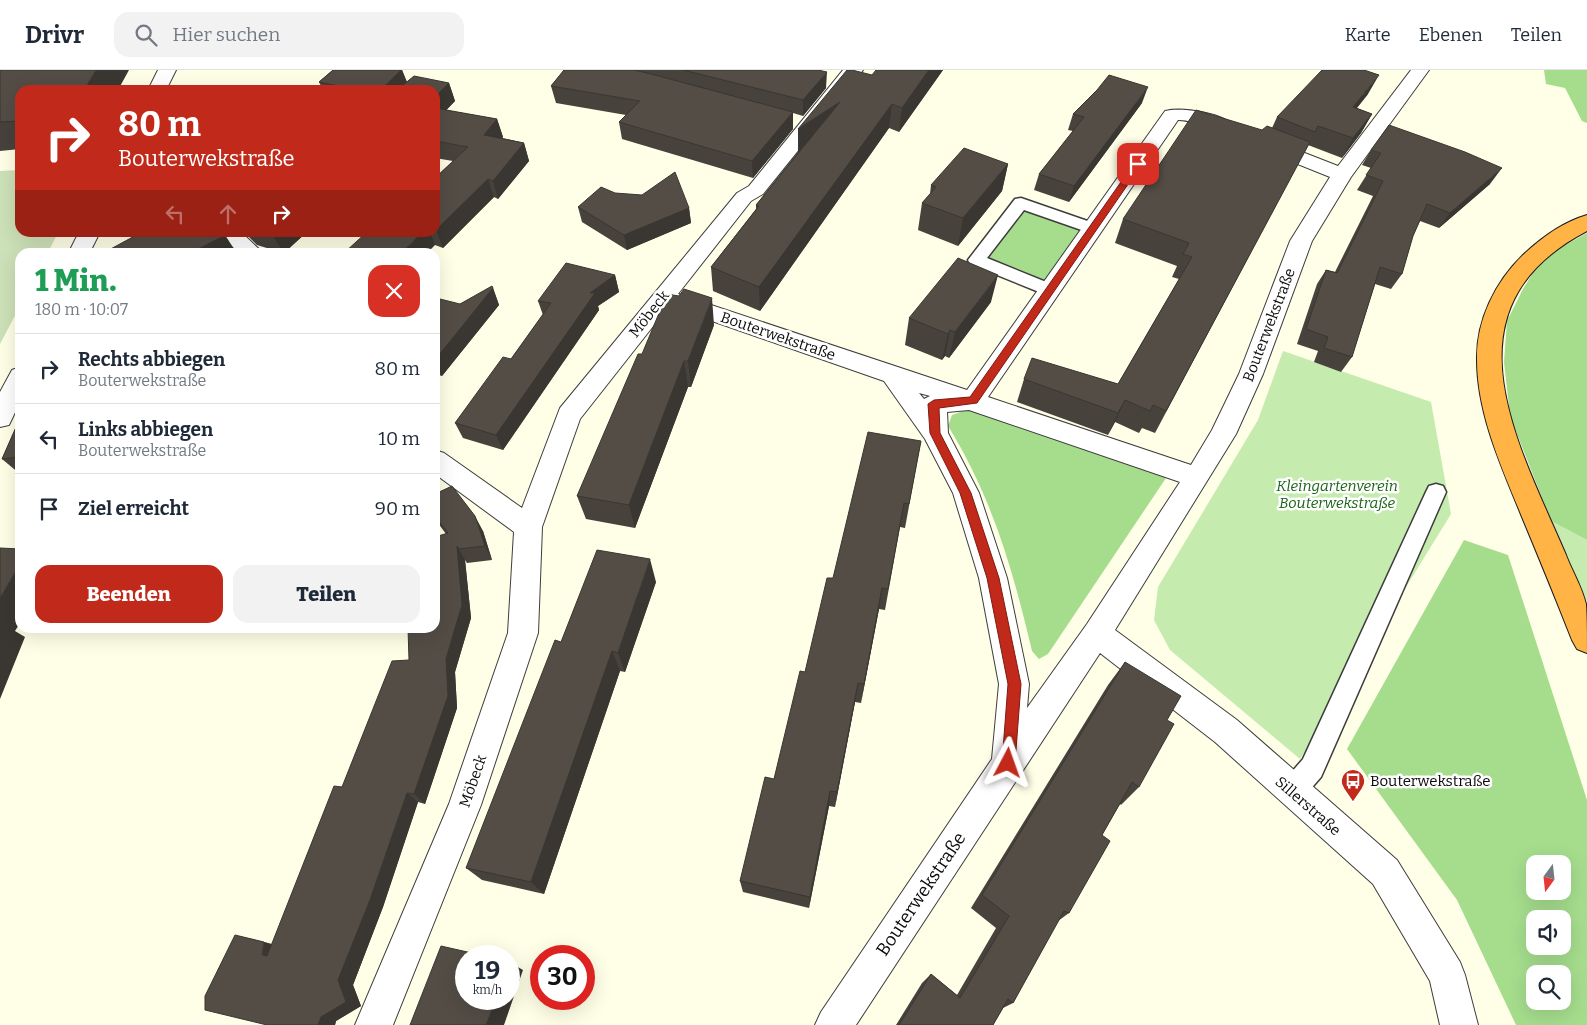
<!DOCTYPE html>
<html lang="de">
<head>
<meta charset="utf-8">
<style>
	body { margin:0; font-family:Bitter,serif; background:#f2f2f3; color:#1f2937; height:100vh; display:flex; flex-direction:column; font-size:19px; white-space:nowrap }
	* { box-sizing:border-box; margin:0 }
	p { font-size:16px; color:#747a83 }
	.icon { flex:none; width:28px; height:28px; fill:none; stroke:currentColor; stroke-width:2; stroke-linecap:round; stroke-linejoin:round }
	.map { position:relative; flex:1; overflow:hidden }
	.side { position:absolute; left:15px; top:178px; width:425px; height:385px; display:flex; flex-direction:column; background:#fff; border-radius:15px; box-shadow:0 5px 20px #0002 }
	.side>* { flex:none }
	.guide { position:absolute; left:15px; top:15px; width:425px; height:152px; border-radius:15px; box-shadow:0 5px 20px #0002; background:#c12a1a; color:#fff; overflow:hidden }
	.needle { width:32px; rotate:195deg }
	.tools { position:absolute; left:1526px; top:785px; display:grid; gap:10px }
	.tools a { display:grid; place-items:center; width:45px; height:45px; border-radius:10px; background:#fff; box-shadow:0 5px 20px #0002; font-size:25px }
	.speed { position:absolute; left:455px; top:875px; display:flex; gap:10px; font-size:25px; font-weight:700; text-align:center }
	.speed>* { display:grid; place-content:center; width:65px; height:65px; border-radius:50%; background:#fff; box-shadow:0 5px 20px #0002; line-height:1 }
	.speed small { font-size:12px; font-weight:400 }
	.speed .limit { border:8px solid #d22; background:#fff; color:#111 }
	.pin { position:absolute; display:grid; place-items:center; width:42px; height:42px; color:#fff; margin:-21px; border-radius:10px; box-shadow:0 2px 8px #0006 }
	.me { position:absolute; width:55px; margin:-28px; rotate:4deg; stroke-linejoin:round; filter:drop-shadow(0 0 4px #0008) }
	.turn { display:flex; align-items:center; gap:18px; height:105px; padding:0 20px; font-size:22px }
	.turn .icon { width:65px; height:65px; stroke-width:2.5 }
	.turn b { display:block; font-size:35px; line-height:42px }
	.lanes { display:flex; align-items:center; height:48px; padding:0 20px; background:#0003; justify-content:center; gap:25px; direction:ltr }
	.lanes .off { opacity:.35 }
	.round { display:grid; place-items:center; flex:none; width:52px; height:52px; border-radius:15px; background:#f2f2f3 }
	.summary { display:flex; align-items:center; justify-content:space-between; height:85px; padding:0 20px }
	h1 { font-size:30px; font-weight:800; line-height:38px; color:#1e9e55 }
	.button { display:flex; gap:10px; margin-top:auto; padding:10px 20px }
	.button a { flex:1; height:58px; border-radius:15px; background:#c12a1a; color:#fff; font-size:20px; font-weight:800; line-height:58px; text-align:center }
	.button a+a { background:#f2f2f3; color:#1f2937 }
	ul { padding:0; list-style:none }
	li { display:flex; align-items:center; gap:15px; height:70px; padding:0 20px; border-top:1px solid #e0e1e3 }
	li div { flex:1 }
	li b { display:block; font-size:19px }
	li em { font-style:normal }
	header { display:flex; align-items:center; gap:30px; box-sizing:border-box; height:70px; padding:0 25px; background:#fff; border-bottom:1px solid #e0e1e3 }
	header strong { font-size:24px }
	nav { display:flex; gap:28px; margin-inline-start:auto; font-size:18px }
	.search { width:350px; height:45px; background:#f2f2f3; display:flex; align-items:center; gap:12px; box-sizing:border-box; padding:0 18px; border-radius:15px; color:#747a83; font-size:19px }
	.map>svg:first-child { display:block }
	.green { fill:#c5ebae }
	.forest { fill:#a5dd8d; fill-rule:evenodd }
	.cemetery { fill:#cde1b8 }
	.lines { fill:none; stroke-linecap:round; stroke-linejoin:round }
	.lane-casing { stroke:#3d3d3d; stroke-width:3 }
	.street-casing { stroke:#3d3d3d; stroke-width:2 }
	.highway-casing { stroke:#1b1b1b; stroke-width:2 }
	.lane { fill:#fff; fill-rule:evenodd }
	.street { fill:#fff; fill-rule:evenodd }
	.highway { fill:#ffb445; fill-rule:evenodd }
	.wall { fill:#47423c }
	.shaded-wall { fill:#3a3631 }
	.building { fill:#534d46; stroke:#3a3631 }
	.route { fill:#c12a1a; stroke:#7d1b11 }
	.labels { text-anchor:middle; stroke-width:5; stroke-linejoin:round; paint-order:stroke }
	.street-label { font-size:15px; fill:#0a0a0a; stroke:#fff }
	.park-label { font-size:15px; font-style:italic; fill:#1c6417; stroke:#fff }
	.poi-label { font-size:15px; fill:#0a0a0a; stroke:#fff; text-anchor:start }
	.near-street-label { font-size:18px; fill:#0a0a0a; stroke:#fff }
</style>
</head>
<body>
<header>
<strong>Drivr</strong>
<div class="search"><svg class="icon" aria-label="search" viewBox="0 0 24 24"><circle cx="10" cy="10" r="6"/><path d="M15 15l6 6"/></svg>Hier suchen</div>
<nav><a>Karte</a><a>Ebenen</a><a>Teilen</a></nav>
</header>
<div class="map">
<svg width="1587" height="955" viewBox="0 0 1587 955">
	<rect width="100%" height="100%" fill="#fffee6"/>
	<path class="green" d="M1283 281 1431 332 1451 444 1300 689 1170 580 1154 550 1158 517 1258 350Z
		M1551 451 1587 470V531Z"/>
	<path class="forest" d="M1544 0H1587V53L1582 51 1565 18 1546 14Z
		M1028 140 1081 160 1046 212 988 189V186L1023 141Z
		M1587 163V470L1551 451 1510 346 1504 292 1507 251 1523 219 1539 193 1558 179Z
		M966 340 982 342 1166 408 1048 584 1039 589 1032 581C1013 500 992 427 948 356L952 345Z
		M1464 470 1508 485 1587 730V955H1516L1457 830 1347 679ZM1535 794H1562V821H1535ZM1535 849H1562V876H1535ZM1535 904H1562V931H1535Z"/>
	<path class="cemetery" d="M20 100V162L58 163 48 182H20V236L0 274V101Z"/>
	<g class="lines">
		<g class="lane-casing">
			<path id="lane" d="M1021 128 1099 155 1101 159 1099 163 1093 164 1024 140 987 188 1056 216 1059 220 1056 224 1050 226 1044 224 970 194 968 190 1015 129Z
				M1436 414 1443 416 1446 422 1321 707 1301 730 1292 733 1283 730 1279 721 1283 712 1303 689 1426 422 1429 416Z"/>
		</g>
		<g class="street-casing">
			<path id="street" d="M158 0H176L166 20H148Z
				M843 0H863L763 124 751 131 678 224 967 320 1165 41C1183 37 1226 43 1237 59L1234 63C1215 68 1198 49 1178 50L988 327 1191 395 1212 360 1239 304 1290 171 1330 107 1260 79 1257 75 1260 71 1267 69 1274 71 1338 96 1411 0H1429L1351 107 1312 171 1263 304 1236 364 1115 560 1237 650 1397 790 1460 892 1465 905 1478 955H1440L1430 911 1373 814 1215 672 1100 583 856 955H815L821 942 992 689 999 614 979 508 953 423 925 369 884 311 669 236 580 349 542 457 538 563 481 735 393 955H355L449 734 508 563 514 462 435 404V380L444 383 522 438 560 338 737 123 749 116ZM919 323 930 326 924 329ZM969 340 1180 412 1087 554 1027 638 1029 614 1007 508 979 423 948 363 947 342Z
				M79 162H100L90 182H69Z
				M217 162H241L262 182H238Z
				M20 297V332L9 355 0 357V322L12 300Z"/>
		</g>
		<g class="highway-casing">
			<path id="highway" d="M1587 145V161C1440 238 1517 371 1566 485 1572 501 1582 517 1586 534 1587 548 1587 568 1587 583L1577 579 1572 570C1556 529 1539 488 1522 447 1502 398 1477 344 1477 290 1476 251 1495 212 1523 185 1541 168 1563 152 1587 145Z"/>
		</g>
		<use href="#lane" class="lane"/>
		<use href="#street" class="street"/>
		<use href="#highway" class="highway"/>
	</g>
	<path class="wall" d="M0 0 20 20V79L0 81Z
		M333 0H402L407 12 449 13 455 31 446 40 497 49 503 67 502 68 524 73 529 91 498 129 494 127 443 178 435 175 367 162H435V108L453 91 435 88V20H323L319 12Z
		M564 0H818L826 18 803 46 793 43V59L753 108 622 69 619 52 626 45 556 33 551 16Z
		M943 0 899 62 889 58 760 241 713 221 711 197 756 139V135L798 82V59L872 5Z
		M1368 24 1357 38 1372 44 1361 63 1342 88 1308 75 1155 363 1142 358 1139 363 1115 352 1108 365 1017 332 1024 309 1118 314 1179 209 1172 207 1177 196 1115 173 1123 149 1262 60 1272 58 1277 47Z
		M1142 33 1069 132 1034 120 1039 104 1073 61 1068 60 1073 44Z
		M1371 80 1490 114 1439 158 1420 151 1413 166 1402 204 1391 219 1375 214 1352 287 1341 302 1314 292 1318 281 1297 274 1317 214 1326 200 1335 202 1373 126 1357 120 1371 98 1362 95Z
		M1008 94 1002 121 958 176 918 160 922 133 930 124 931 115Z
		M615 123 689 138 691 153 627 180 582 152 578 137Z
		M244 162H307L285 182H280L257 175Z
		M615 205 619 222 598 236 599 240 503 380 463 368 455 353 511 289 543 245 538 231Z
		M493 218 499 235 442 306 435 304V235L460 234Z
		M991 232 949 288 945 286 942 290 905 275 909 248Z
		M714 255 691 317H688L635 458 586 449 577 426 642 284Z
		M20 348V404L2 389Z
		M921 371 905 458 900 457 885 540 879 539 861 633 855 632 835 737 829 736 809 838 743 822 740 811 774 709 805 602Z
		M435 424 483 461 492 490 467 493 465 490 471 548 455 602 457 638 425 734 418 732 383 837 353 915 361 936 336 951 335 955H267L264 872 272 874 342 717 409 590 446 464 435 449Z
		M656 512 625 602 620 601 544 824 482 810 466 798 561 572Z
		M1125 592 1167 650 1139 717 1121 735 1120 734 1102 765 1069 843 1058 851 1013 933 1003 938 993 955H896L922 913 931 904 957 925 996 858 971 838 1108 615Z"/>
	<path class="shaded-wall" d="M96 0H129L118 20H84Z
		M401 0H402L409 18 407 20H381Z
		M929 0H943L899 62 902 38Z
		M827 2 826 18 803 46V30Z
		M1379 5 1368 24 1342 56 1353 37Z
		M449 13 455 31 435 52V27Z
		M1148 17 1142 33 1069 132 1074 116Z
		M840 32 798 83V59Z
		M892 34 889 58 760 241 759 217Z
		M793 42V59L753 108 752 91Z
		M1372 44 1361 63 1342 88 1353 68Z
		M497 49 503 67 490 83 484 65Z
		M524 73 529 91 498 129 493 111Z
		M1008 94 1002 121 958 176 963 148Z
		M1502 98 1490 114 1439 158 1450 143Z
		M488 109 494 127 443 178 436 160Z
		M689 138 691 153 627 180 624 165Z
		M277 162H307L285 182H283L273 166Z
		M423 162H430L435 175 428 182H402Z
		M225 165 236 182H192Z
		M615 205 619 222 598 236 599 240 503 380 496 365 590 223Z
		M998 205 991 232 949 288 955 262Z
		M493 218 499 235 442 306 435 290Z
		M712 228 714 255 691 317 688 291Z
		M950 260 945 286 942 290 948 264Z
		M684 291 688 317 635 458 629 435Z
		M1125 330 1115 352 1108 365 1118 343Z
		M475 446 483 461 492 490 485 476Z
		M457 476 465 490 471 548 455 602 457 638 425 734 414 724Z
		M650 489 656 512 625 602 618 583Z
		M20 494V553L15 561 25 567 0 629V528Z
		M882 518 879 539 861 633 864 614Z
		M612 581 620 601 544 824 531 812Z
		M858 613 855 632 835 737 837 722Z
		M830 721 829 736 809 838 810 827Z
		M407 723 418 732 383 837 353 915 361 936 336 951 335 955H318L338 910Z
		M264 872 280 877 279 891 262 885Z
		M509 892 523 900 504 955H486L496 929H509Z"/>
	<path class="building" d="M0 0H96L84 20H20V51L0 52Z
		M333 0H401L381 20H357L319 12Z
		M564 0H634L651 4 793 42 752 91 619 52 640 31 551 16Z
		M683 0H818L827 2 803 30Z
		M847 0H852L872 5 876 0H929L902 38 892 34 759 217 711 197 759 136 756 135 840 32 798 59Z
		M1322 0H1364L1379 5 1353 37 1372 44 1353 68 1318 56 1315 62 1277 47Z
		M1109 5 1148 17 1074 116 1039 104 1084 47 1073 44 1097 20Z
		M414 6 449 13 435 27V20H397Z
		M435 38 497 49 484 65 524 73 493 111 488 109 436 160H435V108L468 77 435 71Z
		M1196 40 1262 60 1267 56 1310 72 1166 341 1153 335 1150 341 1125 330 1118 343 1024 309 1032 288 1118 314 1192 187 1183 184 1189 173 1123 149Z
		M1389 55 1465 82 1502 98 1450 143 1427 134 1413 166 1402 204 1380 197 1352 287 1324 278 1328 267 1306 259 1326 200 1337 203 1383 111 1366 105 1381 83 1371 80Z
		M964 78 1008 94 963 148 922 133 936 117 931 115Z
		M675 102 689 138 624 165 578 137 601 117 615 123 642 125Z
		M142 162H222L225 165 192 182H109L107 181Z
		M263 162H277L273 166Z
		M367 162H423L402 182H345Z
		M958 188 998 205 955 262 950 260 948 264 909 248Z
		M566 193 615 205 590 223H595L496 365 455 353 503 287 511 289 551 233 538 231Z
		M492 216 493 218 435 290V235L440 229 460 234Z
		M684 219 712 228 688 291H684L629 435 577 426 638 284H642L667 224 679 226Z
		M20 348V387L2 389Z
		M868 362 921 371 909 434 904 433 888 519 882 518 864 614 858 613 837 722 830 721 810 827 740 811 765 707 774 709 800 601 805 602 827 508H833Z
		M452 416 475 446 485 476 459 479 457 476 462 535 446 589 448 626 414 724 407 723 370 830 338 910 346 932 321 947 318 955H267L205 940V926L235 865 264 872 262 885 267 886 334 716 342 717 392 591 409 590 408 558H435V467L448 463 435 446V424Z
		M0 478 20 479V494L0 528Z
		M597 480 650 489 618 583 612 581 531 812 466 798 555 570 561 572Z
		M1125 592 1181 626 1167 650 1174 654 1139 717 1132 712 1102 765 1110 771 1069 843 1064 841 1013 933 1008 929 993 955H899L931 904 960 928 1009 846 982 825Z
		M441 876 485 886H466V929H496L486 955H410Z"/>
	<path class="route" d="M1135 92 1142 94 977 333 939 338 940 363 971 423 999 508 1021 614 1015 693 1013 697 1008 699 1004 697 1002 693 1008 614 987 508 960 423 930 363 928 334 934 330 970 327Z"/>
	<defs>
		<g id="bus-pin" transform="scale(1.25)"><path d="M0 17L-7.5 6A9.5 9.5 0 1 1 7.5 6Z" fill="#c12a1a" stroke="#fff"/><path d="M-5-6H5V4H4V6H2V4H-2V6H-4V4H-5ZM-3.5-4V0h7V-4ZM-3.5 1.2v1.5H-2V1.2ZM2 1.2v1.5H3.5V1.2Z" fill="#fff"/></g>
	</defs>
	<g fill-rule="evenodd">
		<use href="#bus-pin" x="1353" y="711"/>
	</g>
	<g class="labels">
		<g class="street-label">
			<text transform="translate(649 244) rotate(-52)" y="5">Möbeck</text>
			<text transform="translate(1269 255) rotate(-69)" y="5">Bouterwekstraße</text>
			<text transform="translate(778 266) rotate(19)" y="5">Bouterwekstraße</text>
			<text transform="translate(473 711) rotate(-71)" y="5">Möbeck</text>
			<text transform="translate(1308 736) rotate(41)" y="5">Sillerstraße</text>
		</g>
		<g class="park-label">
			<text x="1337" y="421">Kleingartenverein<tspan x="1337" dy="17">Bouterwekstraße</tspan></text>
		</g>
		<g class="poi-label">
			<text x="1370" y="716">Bouterwekstraße</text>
		</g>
		<g class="near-street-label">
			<text transform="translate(921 824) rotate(-56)" y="6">Bouterwekstraße</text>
		</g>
	</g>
</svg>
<div class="tools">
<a><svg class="needle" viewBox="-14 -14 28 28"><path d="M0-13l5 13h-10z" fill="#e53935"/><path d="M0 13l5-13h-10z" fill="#747a83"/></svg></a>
<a><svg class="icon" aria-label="sound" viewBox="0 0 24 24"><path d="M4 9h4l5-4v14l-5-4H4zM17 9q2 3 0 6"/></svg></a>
<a><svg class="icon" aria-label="search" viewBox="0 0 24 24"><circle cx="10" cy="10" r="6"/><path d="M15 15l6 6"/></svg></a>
</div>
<div class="speed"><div>19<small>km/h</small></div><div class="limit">30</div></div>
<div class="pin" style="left:1138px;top:94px;background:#d93025"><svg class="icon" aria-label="arrive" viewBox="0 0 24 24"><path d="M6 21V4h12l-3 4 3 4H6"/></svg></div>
<svg class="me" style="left:1008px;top:693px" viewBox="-20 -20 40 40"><path d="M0-17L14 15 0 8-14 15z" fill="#c12a1a" stroke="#fff" stroke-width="4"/></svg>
<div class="guide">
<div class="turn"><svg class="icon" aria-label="right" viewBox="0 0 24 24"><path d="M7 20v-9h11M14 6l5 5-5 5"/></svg><div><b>80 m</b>Bouterwekstraße</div></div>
<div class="lanes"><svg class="icon off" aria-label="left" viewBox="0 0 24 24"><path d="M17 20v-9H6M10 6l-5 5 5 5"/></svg><svg class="icon off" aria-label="ahead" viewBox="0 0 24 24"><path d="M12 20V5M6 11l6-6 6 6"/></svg><svg class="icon" aria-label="right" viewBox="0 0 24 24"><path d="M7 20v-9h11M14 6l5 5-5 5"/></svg></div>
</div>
<section class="side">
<div class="summary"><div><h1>1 Min.</h1><p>180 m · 10:07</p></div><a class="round" style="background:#d93025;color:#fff"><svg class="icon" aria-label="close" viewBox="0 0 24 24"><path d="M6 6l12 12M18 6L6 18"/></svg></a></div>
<ul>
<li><svg class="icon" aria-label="right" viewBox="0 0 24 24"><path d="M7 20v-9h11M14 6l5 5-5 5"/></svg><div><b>Rechts abbiegen</b><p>Bouterwekstraße</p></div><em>80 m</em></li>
<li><svg class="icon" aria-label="left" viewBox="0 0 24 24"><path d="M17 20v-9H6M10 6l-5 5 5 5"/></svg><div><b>Links abbiegen</b><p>Bouterwekstraße</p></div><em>10 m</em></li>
<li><svg class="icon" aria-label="arrive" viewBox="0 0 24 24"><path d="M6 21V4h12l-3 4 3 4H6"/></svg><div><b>Ziel erreicht</b></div><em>90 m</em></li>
</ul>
<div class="button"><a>Beenden</a><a>Teilen</a></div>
</section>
</div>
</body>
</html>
